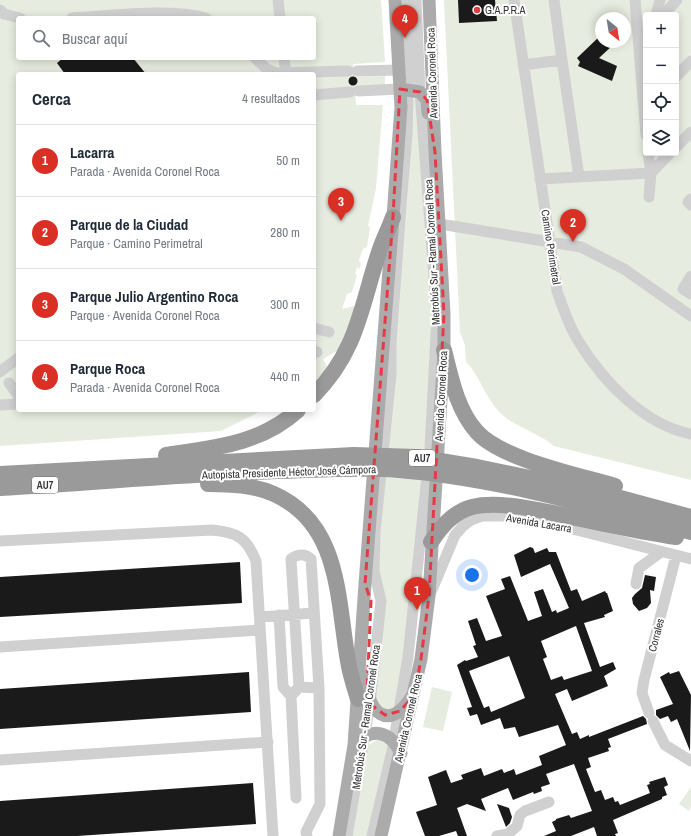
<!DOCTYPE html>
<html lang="es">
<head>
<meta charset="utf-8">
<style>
	body { margin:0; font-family:"Archivo Narrow",sans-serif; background:#f6f6f7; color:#1f2937 }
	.controls { position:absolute; right:12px; top:12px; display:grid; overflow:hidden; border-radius:4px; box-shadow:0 2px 10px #0003 }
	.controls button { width:36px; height:36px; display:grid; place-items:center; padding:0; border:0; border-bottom:1px solid #e0e1e3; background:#fff; color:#1f2937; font:20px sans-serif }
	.compass { position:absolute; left:595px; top:12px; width:36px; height:36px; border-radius:50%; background:#fff; box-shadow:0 2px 10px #0003; rotate:150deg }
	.you { position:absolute; left:472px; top:575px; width:14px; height:14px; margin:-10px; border:3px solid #fff; border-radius:50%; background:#1a73e8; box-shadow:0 0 0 6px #1a73e833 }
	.badge { display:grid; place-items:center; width:26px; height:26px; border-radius:50%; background:#d93025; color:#fff; font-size:13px; font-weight:700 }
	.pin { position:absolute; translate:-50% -33px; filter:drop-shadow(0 1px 2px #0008) }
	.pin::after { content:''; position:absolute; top:21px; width:14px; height:12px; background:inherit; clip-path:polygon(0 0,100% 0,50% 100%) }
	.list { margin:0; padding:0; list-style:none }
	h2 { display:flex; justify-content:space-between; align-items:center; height:52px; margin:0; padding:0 16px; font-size:17px }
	h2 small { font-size:13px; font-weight:400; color:#747a83 }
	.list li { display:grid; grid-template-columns:26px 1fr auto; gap:12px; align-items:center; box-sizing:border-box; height:72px; padding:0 16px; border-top:1px solid #e0e1e3 }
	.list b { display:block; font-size:15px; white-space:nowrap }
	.list p { margin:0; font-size:13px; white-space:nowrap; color:#747a83 }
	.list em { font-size:13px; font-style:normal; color:#747a83 }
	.icon { flex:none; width:22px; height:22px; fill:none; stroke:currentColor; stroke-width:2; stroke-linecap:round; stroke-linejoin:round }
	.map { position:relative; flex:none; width:691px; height:836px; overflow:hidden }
	.search { position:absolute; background:#fff; box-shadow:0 2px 10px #0003; left:16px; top:16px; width:300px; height:44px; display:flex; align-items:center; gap:10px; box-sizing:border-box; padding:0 14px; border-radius:4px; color:#747a83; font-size:15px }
	.panel { position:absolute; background:#fff; box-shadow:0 2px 10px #0003; left:16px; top:72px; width:300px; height:340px; border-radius:4px }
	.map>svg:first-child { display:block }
</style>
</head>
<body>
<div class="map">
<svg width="691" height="836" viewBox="0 0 691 836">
	<rect width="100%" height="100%" fill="#fff"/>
	<path fill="#e6ecdf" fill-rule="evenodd" d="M0 0H381L385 62 353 64 354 77 385 76V87L355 89 356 105H383L376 188 368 226 370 227 367 247 363 249 359 260 361 264 359 269 357 267 355 274 357 275 352 292 347 294 342 309 354 306 358 311 356 321 349 324V329L337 351 323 359 327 366 326 375 314 389V74H18V410H263L221 431 0 446ZM18 18H314V58H18Z
		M444 0H691V480L554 446C539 433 520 429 505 417 486 402 482 378 466 362L465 345 460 332ZM646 15H676V153H646ZM601 18H625V42H601Z
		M412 99H416L434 318 427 445 401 687 395 708 390 712 376 710V564Z
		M432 687 452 692 443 731 423 727Z
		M381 739 387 745 389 751 369 836H350L368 746 376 740Z
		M691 787V807L689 811 679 804Z"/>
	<path fill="#1a1a1a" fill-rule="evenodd" d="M458 0H495L497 21 459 23Z
		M601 35V42H609L613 45 599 58 617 66 612 81 578 66 580 62 577 58Z
		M63 58H133L146 74H65L57 63Z
		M348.5 81a4.5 4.5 0 1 1 9 0a4.5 4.5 0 1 1-9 0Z
		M530 547 533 548 535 553 547 548 549 552H556L571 591 577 589 582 601 605 591 606 593H607L613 611 604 615 605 617 584 623 600 667 613 662 616 669 604 676 608 686 572 701 567 689 555 694 572 734 577 732 580 739 589 735V737L643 716 646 719 647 724 608 739 611 747 608 748 609 751 588 758 591 767 586 769 595 792 601 790 605 800 613 797 615 802 618 801 620 805 650 793 647 785 650 784 649 782 665 777 668 785 664 787 667 795 662 797V799L613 820 618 833 615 834 616 836H597L594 827 571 836H544L556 831 552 822 556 820V819L569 815 571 818 592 811 574 764 546 774 550 784 541 787 542 791 534 794 533 792 513 800 508 788 481 799 486 811 467 804 457 808 467 836H458L456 831 439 836H425L416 812 437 805 428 777 446 770 451 783 463 779 461 775 481 768 484 776 502 769 504 773 514 769 516 775 542 765 539 756 566 745 558 725 519 737 515 727 504 729 500 718 481 725 477 714 470 716 467 708 472 707 457 665 465 660 466 661 478 657 473 646 476 645 468 621 477 618 486 641 502 636 486 596 505 589 501 579 510 576 528 621 542 616 534 592 543 589 552 612 556 610 557 613 569 608 550 564 521 577 514 555ZM576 626 592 671 564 680 562 676 551 680 543 659 547 657 541 641ZM509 656 525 698 491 712 489 706 484 708 469 671Z
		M240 562 242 603 0 617V577Z
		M645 575 656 577 654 591 650 590 651 603 647 608 639 611 633 604 632 598 635 594 642 588Z
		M679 671 691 695 690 751 677 719 671 722 668 716 660 719 656 715V710L673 704 660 677 669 672 670 674Z
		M249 672 251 712 0 729V689Z
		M253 783 256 824 77 836H0V801Z
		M497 804 509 808 512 817 510 823 506 827Z"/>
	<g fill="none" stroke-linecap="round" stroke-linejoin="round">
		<path stroke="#d0d0d0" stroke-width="11" d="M278 0 280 18
			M514 0 557 291C563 308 569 327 579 342 603 381 644 425 691 434
			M635 0 646 135
			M0 10 4 14 20 18
			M656 15 660 0
			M663 15 677 0
			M72 18C111 16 169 8 206 18
			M255 58 267 69 276 73 348 71
			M284 58 286 74
			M562 60 579 177
			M523 65 562 60 554 0
			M357 71 399 70
			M676 77 691 61
			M358 91 400 89
			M314 95 350 92
			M676 147 691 132
			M648 153 651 173 649 197
			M540 179 651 173 670 153
			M691 199 688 202 691 205
			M440 224 581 247 624 269 691 316
			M691 276 683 289 691 294
			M314 328 329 332
			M314 351 317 352
			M0 372 18 358
			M9 383 18 395
			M0 405 18 404
			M0 541 212 530C237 532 247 538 256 561L273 836
			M636 584 639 568 661 552
			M431 592 455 535 463 526 471 520 482 516H507L553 524 691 559
			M279 615 283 687 291 696
			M260 617 314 613
			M0 647 260 630
			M299 687 319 688
			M649 713 642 693 644 680 676 556
			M653 721 665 745 691 761
			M0 760 268 742
			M296 798 291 696 299 687 291 559C298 554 304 553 311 559L319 688 320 804 306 832 307 836
			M347 836 370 704 381 601 374 571 375 532 391 374V342L401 205 407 134 409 59 407 0
			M372 836 392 751 408 657 430 448 437 316 420 92 416 0
			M497 836 508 834 517 826 520 815 525 811 549 802"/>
		<path stroke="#ababab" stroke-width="13" d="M400 89 420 92 427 100 428 113
			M367 676C365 713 390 733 412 696
			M354 745C372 727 389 730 401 753
			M339 836 354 745 365 584 393 217 401 107 395 0
			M381 836 421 659 429 596 444 350V314L435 152 429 0"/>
		<path stroke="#9a9a9a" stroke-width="16" d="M444 350C451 378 457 410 477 432 501 459 578 475 615 486
			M314 395C358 351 361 305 380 249 384 238 389 228 393 217
			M166 455C214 448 261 444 298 410
			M0 474 354 455 416 457 477 467 602 493 691 517
			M208 484C230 484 254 485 274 494 341 524 337 599 348 661 350 674 354 686 358 699
			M0 488C92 483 184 474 277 471 318 470 359 467 399 470 497 478 597 507 691 532
			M431 542C441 527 453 512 472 507 499 500 544 511 571 517 606 524 641 532 676 537"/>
	</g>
	<path fill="none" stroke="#e63946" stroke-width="3" stroke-dasharray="8 5" stroke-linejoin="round" d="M400 89 420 92 427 100 435 152 444 314 429 596 421 659 415 692 410 700 400 711 385 715 370 704 367 692 371 601 365 584 393 217Z"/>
	<circle fill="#e63946" stroke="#fff" stroke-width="1.5" cx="477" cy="10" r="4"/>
	<g text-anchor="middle" stroke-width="4" stroke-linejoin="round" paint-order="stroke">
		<g fill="#fff" stroke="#707070" stroke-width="1">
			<rect x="409" y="450" width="26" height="16" rx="3"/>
			<rect x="32" y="477" width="26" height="16" rx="3"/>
		</g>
		<g font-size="10" font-weight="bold" fill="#333">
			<text x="422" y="462">AU7</text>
			<text x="45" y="489">AU7</text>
		</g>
		<g font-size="11" fill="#333" stroke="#fff" text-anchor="start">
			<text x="485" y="14">G.A.P.R.A</text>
		</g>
		<g font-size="11" fill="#333" stroke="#fff">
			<text transform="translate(432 73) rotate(-92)" y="4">Avenida Coronel Roca</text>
			<text transform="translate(551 247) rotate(81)" y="4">Camino Perimetral</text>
			<text transform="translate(432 252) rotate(-93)" y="4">Metrobús Sur - Ramal Coronel Roca</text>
			<text transform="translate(441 396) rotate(-87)" y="4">Avenida Coronel Roca</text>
			<text transform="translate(289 472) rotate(-2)" y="4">Autopista Presidente Héctor José Cámpora</text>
			<text transform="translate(539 523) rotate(10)" y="4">Avenida Lacarra</text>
			<text transform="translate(656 635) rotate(-75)" y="4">Corrales</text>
			<text transform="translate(366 717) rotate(-82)" y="4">Metrobús Sur - Ramal Coronel Roca</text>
			<text transform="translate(408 718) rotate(-77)" y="4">Avenida Coronel Roca</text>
		</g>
	</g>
</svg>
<div class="controls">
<button>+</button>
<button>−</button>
<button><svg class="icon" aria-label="locate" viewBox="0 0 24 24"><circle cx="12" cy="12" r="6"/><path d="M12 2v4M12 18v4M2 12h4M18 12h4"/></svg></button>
<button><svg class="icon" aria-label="layers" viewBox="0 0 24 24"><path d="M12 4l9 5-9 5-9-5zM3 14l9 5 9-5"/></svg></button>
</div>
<svg class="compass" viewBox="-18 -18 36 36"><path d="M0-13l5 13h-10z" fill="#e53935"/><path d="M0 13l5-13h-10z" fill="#747a83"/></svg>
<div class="you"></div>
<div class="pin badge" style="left:417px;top:610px">1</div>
<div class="pin badge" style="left:573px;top:242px">2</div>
<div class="pin badge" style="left:341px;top:221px">3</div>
<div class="pin badge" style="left:405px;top:38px">4</div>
<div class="search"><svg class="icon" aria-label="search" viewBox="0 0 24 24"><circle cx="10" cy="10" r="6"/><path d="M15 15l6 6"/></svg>Buscar aquí</div>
<section class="panel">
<h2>Cerca<small>4 resultados</small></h2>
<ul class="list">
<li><span class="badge">1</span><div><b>Lacarra</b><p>Parada · Avenida Coronel Roca</p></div><em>50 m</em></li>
<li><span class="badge">2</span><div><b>Parque de la Ciudad</b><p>Parque · Camino Perimetral</p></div><em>280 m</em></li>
<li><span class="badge">3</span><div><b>Parque Julio Argentino Roca</b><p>Parque · Avenida Coronel Roca</p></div><em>300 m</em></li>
<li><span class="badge">4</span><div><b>Parque Roca</b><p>Parada · Avenida Coronel Roca</p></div><em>440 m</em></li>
</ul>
</section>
</div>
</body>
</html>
